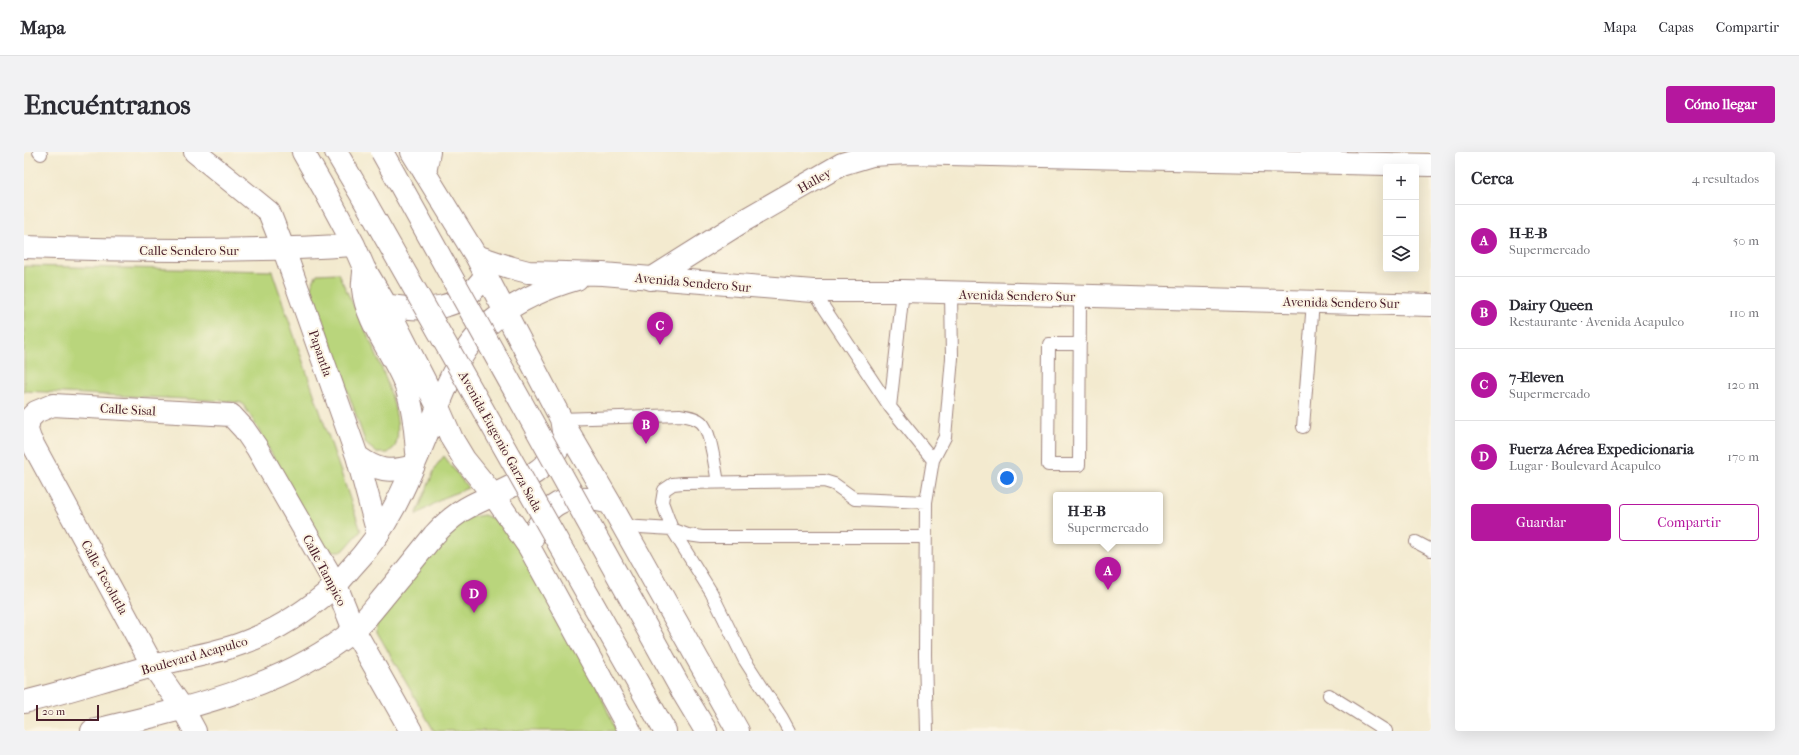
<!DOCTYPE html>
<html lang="es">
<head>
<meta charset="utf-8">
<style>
	body { margin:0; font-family:"IM FELL French Canon",serif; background:#f2f2f3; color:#2b2b33 }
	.controls { position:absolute; right:12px; top:12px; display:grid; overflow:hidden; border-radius:4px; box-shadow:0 4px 16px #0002 }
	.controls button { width:36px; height:36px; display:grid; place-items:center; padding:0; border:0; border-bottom:1px solid #e1e1e2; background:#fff; color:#2b2b33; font:20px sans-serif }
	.scale { position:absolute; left:12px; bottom:10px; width:63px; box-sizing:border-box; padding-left:4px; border:2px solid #4a1f2b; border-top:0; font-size:11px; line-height:14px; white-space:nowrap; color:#4a1f2b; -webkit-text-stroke:3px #fcf5e5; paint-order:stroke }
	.you { position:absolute; left:983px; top:326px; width:14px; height:14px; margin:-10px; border:3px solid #fff; border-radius:50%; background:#1a73e8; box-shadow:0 0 0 6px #1a73e833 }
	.badge { display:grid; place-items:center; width:26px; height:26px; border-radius:50%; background:#b5179e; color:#fff; font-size:13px; font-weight:700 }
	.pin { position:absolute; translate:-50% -33px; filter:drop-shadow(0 1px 2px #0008) }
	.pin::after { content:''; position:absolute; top:21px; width:14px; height:12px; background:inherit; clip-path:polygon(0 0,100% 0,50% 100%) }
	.popup { position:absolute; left:1029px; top:340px; width:110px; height:52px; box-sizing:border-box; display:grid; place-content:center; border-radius:4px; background:#fff; filter:drop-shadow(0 1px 3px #0005); font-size:13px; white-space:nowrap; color:#7c7c81 }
	.popup b { font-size:15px; color:#2b2b33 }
	.popup::after { content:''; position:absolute; left:50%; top:100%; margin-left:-8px; border:8px solid transparent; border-top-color:#fff }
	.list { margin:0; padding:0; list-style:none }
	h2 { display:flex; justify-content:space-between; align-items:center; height:52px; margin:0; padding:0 16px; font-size:17px }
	h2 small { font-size:13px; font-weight:400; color:#7c7c81 }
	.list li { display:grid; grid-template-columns:26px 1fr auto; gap:12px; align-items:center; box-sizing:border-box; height:72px; padding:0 16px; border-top:1px solid #e1e1e2 }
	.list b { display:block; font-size:15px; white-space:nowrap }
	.list p { margin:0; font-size:13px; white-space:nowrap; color:#7c7c81 }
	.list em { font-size:13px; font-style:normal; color:#7c7c81 }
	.actions { display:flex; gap:8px; padding:12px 16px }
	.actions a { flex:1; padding:9px 0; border:1px solid #b5179e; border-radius:4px; text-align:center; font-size:14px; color:#b5179e }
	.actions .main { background:#b5179e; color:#fff }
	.icon { flex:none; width:22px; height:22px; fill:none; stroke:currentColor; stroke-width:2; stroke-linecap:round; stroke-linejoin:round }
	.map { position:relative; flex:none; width:1407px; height:579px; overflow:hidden; border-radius:4px }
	header { display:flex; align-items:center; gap:24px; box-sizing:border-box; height:56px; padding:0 20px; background:#fff; border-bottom:1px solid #e1e1e2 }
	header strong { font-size:19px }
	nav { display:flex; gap:22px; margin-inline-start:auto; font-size:14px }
	.intro { display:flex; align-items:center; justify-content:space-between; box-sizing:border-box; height:96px; padding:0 24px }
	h1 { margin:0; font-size:28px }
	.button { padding:10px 18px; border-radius:4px; background:#b5179e; color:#fff; font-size:14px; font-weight:700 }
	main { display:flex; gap:24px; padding:0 24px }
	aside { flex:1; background:#fff; border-radius:4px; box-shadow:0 4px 16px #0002 }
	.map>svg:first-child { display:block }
</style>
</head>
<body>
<header>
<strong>Mapa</strong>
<nav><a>Mapa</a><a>Capas</a><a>Compartir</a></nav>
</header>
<div class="intro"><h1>Encuéntranos</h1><a class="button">Cómo llegar</a></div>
<main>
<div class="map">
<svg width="1407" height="579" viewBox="0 0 1407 579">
	<rect width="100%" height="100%" fill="#fcf5e5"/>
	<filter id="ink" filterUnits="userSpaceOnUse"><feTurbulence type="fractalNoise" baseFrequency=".025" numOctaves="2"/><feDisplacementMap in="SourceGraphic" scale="8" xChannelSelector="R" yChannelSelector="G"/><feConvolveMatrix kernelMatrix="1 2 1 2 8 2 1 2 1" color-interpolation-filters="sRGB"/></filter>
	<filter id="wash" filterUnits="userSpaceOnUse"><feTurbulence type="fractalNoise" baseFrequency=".012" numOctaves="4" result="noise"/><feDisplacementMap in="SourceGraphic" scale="16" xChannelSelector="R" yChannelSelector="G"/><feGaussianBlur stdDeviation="0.9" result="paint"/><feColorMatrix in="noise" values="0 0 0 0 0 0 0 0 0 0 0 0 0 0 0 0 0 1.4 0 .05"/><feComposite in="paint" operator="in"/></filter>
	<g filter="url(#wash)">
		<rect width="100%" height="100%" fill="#f3eacf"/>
		<path fill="#b9d57b" stroke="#827a53" d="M0 114 248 119 337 379 319 399H308L299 396 229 268 218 251 202 249 0 239Z
			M314 121C331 158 384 255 372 292 371 296 367 298 364 301H353L342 292 287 134 293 122Z
			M420 304 444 336 421 345 392 363 412 314Z
			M460 363 474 369 491 382 559 500 592 579H410L353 480 352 469 357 456 440 366Z"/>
	</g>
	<g filter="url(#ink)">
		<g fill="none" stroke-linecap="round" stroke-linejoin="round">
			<g stroke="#9e847d" stroke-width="14">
				<path id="lane" d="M15 0 17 2
					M789 139 866 255 909 308
					M1056 192H1025L1024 313H1055L1056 144
					M866 255 879 139
					M537 267 656 263C663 264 671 265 677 270 687 278 691 317 694 330
					M1279 275 1289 150
					M599 374 648 377 664 383 678 385H901
					M1392 390 1407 398
					M1305 543 1362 579
					M765 579 758 566 720 507 687 440 648 377 638 350 640 338 649 332 659 331 800 329 810 332 831 347 902 350
					M903 579 901 503 902 350 909 308 921 285 928 206 927 141"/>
			</g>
			<g stroke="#9e847d" stroke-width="24">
				<path id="street" d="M171 0 245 60 260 98 333 304 354 382
					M401 21 405 0
					M627 127 719 69 818 12 848 3 884 1 1407 13
					M333 304C353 319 366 321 389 314
					M171 579 159 557 129 514 6 287 3 278 5 267 12 260 29 253 207 263 220 277 233 296 312 433 330 478 387 579"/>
			</g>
			<g stroke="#9e847d" stroke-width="24">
				<path id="secondary" d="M279 0 300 37 330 93 340 116 362 153 414 255 428 287 440 307 470 344 505 395 606 579
					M388 0 452 104 537 267 586 351 714 579
					M0 95C110 99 220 100 330 93
					M452 104 485 115 504 120 579 122 789 139H879L1407 153
					M340 119C340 125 338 132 339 137 342 168 367 199 379 227 389 251 391 274 393 300
					M362 153C401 160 437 160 461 124
					M505 395C520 350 540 339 586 351
					M0 550C44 540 86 525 129 514 159 506 190 502 219 491 252 479 285 457 311 434 316 429 321 423 326 417 367 374 385 326 407 272 417 247 427 221 442 198 467 161 511 139 553 127
					M68 579C157 557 256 538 330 478 342 468 352 454 362 442 378 423 394 403 410 383 421 371 434 360 448 353 478 338 533 320 539 282 539 278 538 272 537 267"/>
			</g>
			<g stroke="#9e847d" stroke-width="24">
				<path id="highway" d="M312 0 339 46
					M658 539 682 579
					M624 549 641 579"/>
			</g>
			<use href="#lane" stroke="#fff" stroke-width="12"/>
			<use href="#street" stroke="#fff" stroke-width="22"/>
			<use href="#secondary" stroke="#fff" stroke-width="22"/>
			<use href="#highway" stroke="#fff" stroke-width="22"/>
			<g stroke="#9e847d" stroke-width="24" stroke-linecap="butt">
				<path id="highway-bridge" d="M358 0 658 539
					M339 46 624 549"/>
			</g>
			<use href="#highway-bridge" stroke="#fff" stroke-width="22"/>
		</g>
	</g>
	<g text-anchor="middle" stroke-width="4" stroke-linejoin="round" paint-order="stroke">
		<g font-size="13" fill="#4a1f2b" stroke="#fcf5e5">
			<text transform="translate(790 28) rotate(-30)" y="5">Halley</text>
			<text x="165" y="103">Calle Sendero Sur</text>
			<text transform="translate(669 130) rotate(5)" y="5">Avenida Sendero Sur</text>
			<text transform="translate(993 143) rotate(1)" y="5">Avenida Sendero Sur</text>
			<text transform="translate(1317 150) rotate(1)" y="5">Avenida Sendero Sur</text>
			<text transform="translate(297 201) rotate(71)" y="5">Papantla</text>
			<text transform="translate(104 257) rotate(3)" y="5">Calle Sisal</text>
			<text transform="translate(477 289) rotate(61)" y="5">Avenida Eugenio Garza Sada</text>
			<text transform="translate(301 418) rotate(62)" y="5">Calle Tampico</text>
			<text transform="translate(81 425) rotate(61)" y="5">Calle Tecolutla</text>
			<text transform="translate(170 503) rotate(-16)" y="5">Boulevard Acapulco</text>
		</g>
	</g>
</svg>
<div class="controls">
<button>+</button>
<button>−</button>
<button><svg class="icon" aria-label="layers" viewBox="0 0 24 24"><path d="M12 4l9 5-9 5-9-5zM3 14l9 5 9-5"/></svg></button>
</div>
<div class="scale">20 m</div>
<div class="you"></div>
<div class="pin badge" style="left:1084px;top:438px">A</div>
<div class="popup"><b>H-E-B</b>Supermercado</div>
<div class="pin badge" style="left:622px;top:292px">B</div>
<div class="pin badge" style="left:636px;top:193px">C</div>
<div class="pin badge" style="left:450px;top:461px">D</div>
</div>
<aside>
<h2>Cerca<small>4 resultados</small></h2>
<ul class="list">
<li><span class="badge">A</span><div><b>H-E-B</b><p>Supermercado</p></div><em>50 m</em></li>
<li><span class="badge">B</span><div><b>Dairy Queen</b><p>Restaurante · Avenida Acapulco</p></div><em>110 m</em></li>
<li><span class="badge">C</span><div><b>7-Eleven</b><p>Supermercado</p></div><em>120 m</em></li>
<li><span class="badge">D</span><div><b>Fuerza Aérea Expedicionaria</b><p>Lugar · Boulevard Acapulco</p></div><em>170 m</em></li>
</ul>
<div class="actions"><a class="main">Guardar</a><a>Compartir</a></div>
</aside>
</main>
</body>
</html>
